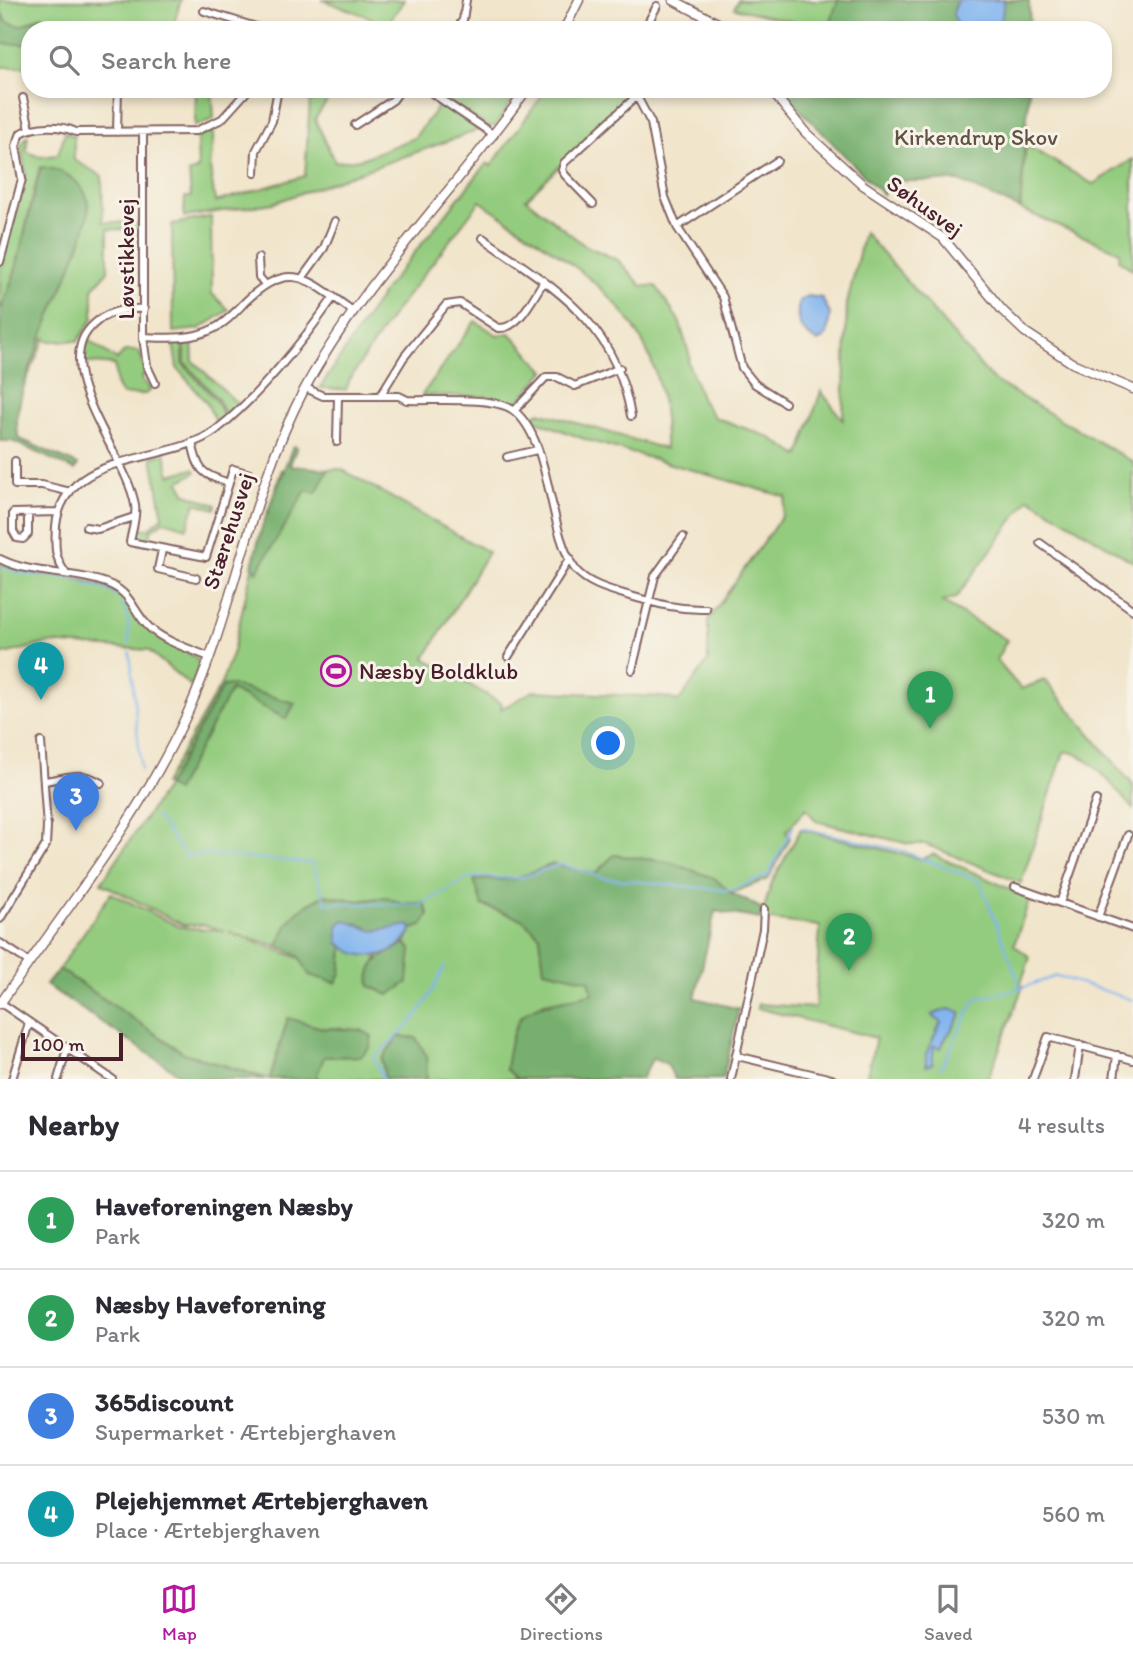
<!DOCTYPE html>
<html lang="en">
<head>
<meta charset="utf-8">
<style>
	body { margin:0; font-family:Itim,sans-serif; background:#f2f2f3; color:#2b2b33 }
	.scale { position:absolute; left:21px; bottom:18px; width:102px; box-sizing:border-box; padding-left:7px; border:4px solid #4a1f2b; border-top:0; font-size:19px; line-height:24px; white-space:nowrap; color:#4a1f2b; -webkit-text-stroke:5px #f7f3e8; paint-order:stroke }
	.you { position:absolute; left:609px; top:744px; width:24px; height:24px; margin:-18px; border:5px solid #fff; border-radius:50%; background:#1a73e8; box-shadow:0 0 0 10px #1a73e833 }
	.badge { display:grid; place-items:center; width:46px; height:46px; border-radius:50%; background:#b5179e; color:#fff; font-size:23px; font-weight:700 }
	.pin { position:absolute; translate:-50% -58px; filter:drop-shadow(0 2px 4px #0008) }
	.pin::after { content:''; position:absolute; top:37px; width:24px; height:21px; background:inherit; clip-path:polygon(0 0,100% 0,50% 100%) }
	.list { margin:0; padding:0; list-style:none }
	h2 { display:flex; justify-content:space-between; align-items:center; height:91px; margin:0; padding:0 28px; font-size:30px }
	h2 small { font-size:23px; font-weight:400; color:#7c7c81 }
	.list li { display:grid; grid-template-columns:46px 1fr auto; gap:21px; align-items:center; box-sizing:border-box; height:98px; padding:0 28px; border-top:2px solid #e1e1e2 }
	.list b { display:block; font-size:26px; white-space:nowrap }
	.list p { margin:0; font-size:23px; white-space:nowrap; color:#7c7c81 }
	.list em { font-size:23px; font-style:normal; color:#7c7c81 }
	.icon { flex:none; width:38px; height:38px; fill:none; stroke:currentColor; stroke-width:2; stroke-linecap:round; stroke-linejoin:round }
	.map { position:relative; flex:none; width:1133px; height:1079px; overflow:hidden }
	.search { position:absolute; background:#fff; box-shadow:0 4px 10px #0003; left:21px; right:21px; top:21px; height:77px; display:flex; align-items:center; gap:18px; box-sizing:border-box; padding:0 24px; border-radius:28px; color:#7c7c81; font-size:26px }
	.sheet { height:483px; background:#fff }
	nav { display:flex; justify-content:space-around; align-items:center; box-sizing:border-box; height:98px; border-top:2px solid #e1e1e2; background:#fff; font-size:19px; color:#7c7c81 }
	nav a { display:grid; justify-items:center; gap:4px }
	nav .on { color:#b5179e }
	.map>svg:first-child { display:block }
</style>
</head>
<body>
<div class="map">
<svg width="1133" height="1079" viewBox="0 0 1133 1079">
	<rect width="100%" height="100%" fill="#f7f3e8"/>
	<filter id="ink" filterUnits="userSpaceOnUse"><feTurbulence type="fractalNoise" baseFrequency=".0143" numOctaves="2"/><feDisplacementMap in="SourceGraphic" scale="14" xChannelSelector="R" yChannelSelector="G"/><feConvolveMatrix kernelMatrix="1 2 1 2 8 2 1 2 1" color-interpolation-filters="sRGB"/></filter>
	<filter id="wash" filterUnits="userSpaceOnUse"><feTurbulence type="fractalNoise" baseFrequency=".00686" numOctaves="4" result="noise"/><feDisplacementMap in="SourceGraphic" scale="28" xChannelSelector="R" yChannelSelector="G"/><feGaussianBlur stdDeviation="1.57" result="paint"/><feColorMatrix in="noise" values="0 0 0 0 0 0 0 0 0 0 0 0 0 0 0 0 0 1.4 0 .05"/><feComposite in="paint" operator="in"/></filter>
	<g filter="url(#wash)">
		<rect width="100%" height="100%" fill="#f1e5cb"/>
		<path fill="#94cc7f" stroke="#6f7655" stroke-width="2" fill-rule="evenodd" d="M0 0H181L174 23 178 30H55L42 16 21 26 6 22 0 10Z
			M322 0H404L384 30H368L372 18Z
			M738 0H838L828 30 734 8Z
			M0 44H30V67H0Z
			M196 89H212L214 119 195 126Z
			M474 89H520L495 126 488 127 445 98 471 93Z
			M547 89H625L632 95 526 199 584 245 618 260 642 286H656L679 321 690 357 688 362 702 400 714 417 769 437 799 456 821 391 843 420 847 304 864 232 993 380 1133 462V562L1029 498 956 598 942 602 1007 640 996 660 1021 689 1045 680 1133 785V809C1118 793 1087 749 1064 752L1021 883 925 844H909L816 821 806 808 786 832 790 838 768 879 731 893C698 864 656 860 614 855L595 874 553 864 515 879 475 880 482 905 522 919 540 936 544 970 589 980 593 994 544 1003 520 1017 506 1069 518 1079H427L426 1055 382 1059 385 1079H319L316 1077 324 1057 361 1056 342 1028H322L288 1018 270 1079 184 1053 59 969 111 893 180 927 224 931 205 925H183L101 883 167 786 164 784 221 684 233 651 258 542 282 469H341L488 552 425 658 502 704 501 709 533 691 663 697 679 701 708 661V620L782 516 786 497 587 440 529 418 540 412 665 449C668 310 581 271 480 201L391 317 350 379 346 390 320 388 386 288 487 163 491 166ZM325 895 359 901 386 897 402 904 424 903 422 926 412 929 405 943 411 949 375 960 381 954H363L343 947 341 973 228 932 278 946Z
			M332 94 315 119 335 162 361 159 414 138 440 104 479 130 273 203 184 217 185 197H191L189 173 198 169 197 137 214 131 210 168 215 202 305 176 310 99Z
			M65 132 74 136V160L102 176 103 222 139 223V230L108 229V271L93 288V319L78 341H47L45 338 15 405 38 338 82 237 39 170 15 272 0 312V268L26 173 20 146 28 135 26 151 39 157 58 155Z
			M1026 145 1093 184 1133 159V270L1119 260 1120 252 1020 209Z
			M211 217 212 294 229 310 199 329 173 332 172 224Z
			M475 321 497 335 510 333 545 371 517 403 490 397 422 395Z
			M87 339 117 360 125 351H139L145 369 142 379 151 390 145 394 122 395 116 384 115 365 82 362Z
			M192 340 193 361 238 404 226 416 218 399 185 363V341Z
			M183 341V364L216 400 225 418 217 424 206 402 177 368 173 342Z
			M165 453 170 475 194 469 196 472 179 482 186 494 216 505 215 509 195 503 187 528 164 521 151 530 149 542 135 539V527L148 529 163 517 152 457Z
			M0 562C38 581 80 570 119 594 135 604 144 625 159 637 172 647 190 649 200 663L191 686 148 650 48 643 0 655Z
			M801 829 922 859 933 854 1030 898 1014 945 1030 957 1020 986H1023L988 1079H866L876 1038 757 1008 758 1004 815 1008 820 926 761 919 772 882ZM948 1009 959 1018 934 1046 926 1065 941 1022 932 1015Z"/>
		<path fill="#77b06e" stroke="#60684c" stroke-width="2" d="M838 0H958L954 7 958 30H828Z
			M1004 0H1029L1030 30H970L1001 23Z
			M0 10 6 22 21 26 43 16 55 30H30V44H0Z
			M788 89H1029L1020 209 959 181H890L883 195 784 93Z
			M41 167C65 169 92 186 88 214 83 260 0 403 20 439L78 465 75 470 12 441H0V312L15 272Z
			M293 446 297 447 290 464 292 466 328 469 316 493 306 490 257 572 252 566 262 527Z
			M231 685 295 703 286 719 231 690 176 791 167 786 223 686Z
			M614 855 669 862 714 878 731 893 761 908V919L715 911 695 998 739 1009 723 1079H675L667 1064 653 1058 641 1079H518L506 1069C515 994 533 1011 593 993L589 980 544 970 540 936 522 919 482 905 474 880 515 879 553 864 595 874Z
			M325 895 359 901 386 897 402 904 424 903 429 915 422 926 412 929 410 925 374 931 356 923 338 942 343 947 341 973 336 983 309 975 299 956 278 946C289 916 296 909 325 895Z
			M405 943 411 949 408 982 389 995 370 986C366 958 387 956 405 943Z
			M59 969 184 1053 265 1079H188L182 1076 46 985Z
			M288 1018 322 1028 361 1030 372 1036 370 1047 361 1056 324 1057 316 1077 319 1079H270Z
			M398 1036 416 1038 426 1055 427 1079H385L382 1059Z"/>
		<path fill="#82b5ef" stroke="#666a8d" stroke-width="2" d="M958 0H1004L1001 23 958 30 953 13Z
			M807 296 822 298 830 314 827 335 818 342C799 330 795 323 799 301Z
			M344 920 374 931 410 925 412 929C398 957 362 966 338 942V926Z
			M948 1009 961 1012C958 1025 945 1034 941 1048L934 1046 932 1064 926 1066V1054L941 1022 932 1015Z"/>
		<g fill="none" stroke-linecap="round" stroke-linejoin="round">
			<path stroke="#82b5ef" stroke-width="2" d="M0 566 23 574 69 578 110 591 115 596
				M122 603 128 619 129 644
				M130 653 141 770
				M156 816 187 857 199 854 312 863 326 903 421 905 471 877 520 878 561 864 604 878 722 890H732L768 875 793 827
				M802 828 903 851 980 881 1021 988 1057 976 1133 1000
				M941 1068 975 999 1021 988
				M383 1079 374 1057C414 1023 422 1013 445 966"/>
		</g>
	</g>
	<g filter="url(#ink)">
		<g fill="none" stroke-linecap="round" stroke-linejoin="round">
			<g stroke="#846463" stroke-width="10">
				<path id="minor" d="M204 11 266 30
					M456 30 463 20 466 0
					M644 30 657 6
					M286 89 310 94 329 89
					M426 89 494 135
					M633 89 651 123 665 197 677 227 723 297 742 368 755 384 785 403
					M23 98 30 129
					M355 125 393 100 401 89
					M117 132 118 89
					M143 133V337L147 366 155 383
					M255 173 256 151 272 121 278 89
					M593 204 565 175 562 170 564 163 638 95
					M677 227 777 161
					M483 238C556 290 615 321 631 416
					M258 258 259 277 264 283
					M0 262 22 179 16 146 21 133C37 125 60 125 76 132L196 131 222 119 249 89
					M303 277 324 248 335 221
					M144 309C125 308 108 311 94 324 46 366 127 455 135 505 137 516 132 531 130 542L206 557 229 483C201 474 198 471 192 442
					M143 337C167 338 191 340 213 329 226 323 236 311 246 301 291 257 310 281 353 311
					M306 388 323 396H399L407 400C433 401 493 396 513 410 552 439 547 530 575 569 587 584 610 590 627 595 655 603 677 610 706 609
					M380 396 404 357 446 305 460 303 498 328C519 330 533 297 544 281
					M514 411 546 377H557L575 386 620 368
					M337 442 338 396
					M507 457 537 450
					M15 461V485H42L70 492
					M229 483 233 469 250 474
					M28 513V534L23 539 17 538 13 531V513L59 512
					M86 527 98 529 134 517
					M1040 543 1133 610
					M162 550 158 569 196 578
					M0 559C33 576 75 570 111 585 133 595 134 614 150 628 165 642 191 649 209 657
					M65 572C54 557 55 545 56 526 64 448 169 466 216 430 258 397 303 341 333 298
					M508 657 570 558
					M632 670 655 576 683 537
					M44 781C66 779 79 769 101 783
					M1015 887 1133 929
					M1060 903 1096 800
					M1098 917 1128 835
					M0 919 46 845 47 827 41 742
					M0 943 29 962
					M1 1003 112 1079
					M737 1056 832 1079
					M12 1079 29 1023
					M58 1079 67 1049
					M731 1079 763 929 764 909
					M1033 1079 1048 1037 1133 1060
					M1075 1079 1080 1045
					M1114 1079 1117 1055"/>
			</g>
			<g stroke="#846463" stroke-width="11">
				<path id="tertiary" d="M673 0 731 30
					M564 30 579 0
					M770 89 805 132 863 185 943 238 1002 310 1025 332 1072 363 1133 389
					M0 1004C65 910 141 816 188 712 235 607 250 492 304 390 364 279 455 191 527 89"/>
			</g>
			<use href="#minor" stroke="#fff" stroke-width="6"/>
			<use href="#tertiary" stroke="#fff" stroke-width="8"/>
		</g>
	</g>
	<defs>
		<g id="stadium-ring" transform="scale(1.575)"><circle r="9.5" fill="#f7f3e8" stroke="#b5179e" stroke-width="1.5"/><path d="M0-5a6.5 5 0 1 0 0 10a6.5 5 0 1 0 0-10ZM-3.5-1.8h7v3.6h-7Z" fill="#b5179e"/></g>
	</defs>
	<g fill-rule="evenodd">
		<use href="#stadium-ring" x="336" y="671"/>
	</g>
	<g text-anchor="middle" stroke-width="6" stroke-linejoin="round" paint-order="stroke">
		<g font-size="23" fill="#605344" stroke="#f7f3e8">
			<text x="976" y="145">Kirkendrup Skov</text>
		</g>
		<g font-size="23" fill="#4a1f2b" stroke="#f7f3e8">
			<text transform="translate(925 206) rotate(36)" y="8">Søhusvej</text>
			<text transform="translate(126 259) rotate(-90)" y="8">Løvstikkevej</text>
			<text transform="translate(228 531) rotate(-72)" y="8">Stærehusvej</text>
		</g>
		<g font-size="23" fill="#4a1f2b" stroke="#f7f3e8" text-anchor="start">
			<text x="359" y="679">Næsby Boldklub</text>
		</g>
	</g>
</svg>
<div class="scale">100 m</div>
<div class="you"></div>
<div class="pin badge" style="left:930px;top:729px;background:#2e9e5b">1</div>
<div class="pin badge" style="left:849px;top:971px;background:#2e9e5b">2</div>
<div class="pin badge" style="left:76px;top:831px;background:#3f7fe0">3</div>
<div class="pin badge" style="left:41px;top:700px;background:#0f9aa8">4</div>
<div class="search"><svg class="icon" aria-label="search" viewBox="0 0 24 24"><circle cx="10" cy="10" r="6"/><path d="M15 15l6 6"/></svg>Search here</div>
</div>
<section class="sheet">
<h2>Nearby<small>4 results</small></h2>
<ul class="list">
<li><span class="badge" style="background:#2e9e5b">1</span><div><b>Haveforeningen Næsby</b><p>Park</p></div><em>320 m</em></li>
<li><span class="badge" style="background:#2e9e5b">2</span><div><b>Næsby Haveforening</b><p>Park</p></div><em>320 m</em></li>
<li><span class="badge" style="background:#3f7fe0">3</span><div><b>365discount</b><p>Supermarket · Ærtebjerghaven</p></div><em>530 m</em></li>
<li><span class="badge" style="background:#0f9aa8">4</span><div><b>Plejehjemmet Ærtebjerghaven</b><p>Place · Ærtebjerghaven</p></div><em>560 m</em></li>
</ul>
</section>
<nav>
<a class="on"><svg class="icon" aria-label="map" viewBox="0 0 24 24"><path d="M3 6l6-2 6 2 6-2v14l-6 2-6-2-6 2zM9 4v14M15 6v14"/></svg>Map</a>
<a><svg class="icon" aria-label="directions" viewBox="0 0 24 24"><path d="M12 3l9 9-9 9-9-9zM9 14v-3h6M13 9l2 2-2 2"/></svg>Directions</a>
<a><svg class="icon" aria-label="saved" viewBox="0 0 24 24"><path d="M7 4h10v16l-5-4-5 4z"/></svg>Saved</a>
</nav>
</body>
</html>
